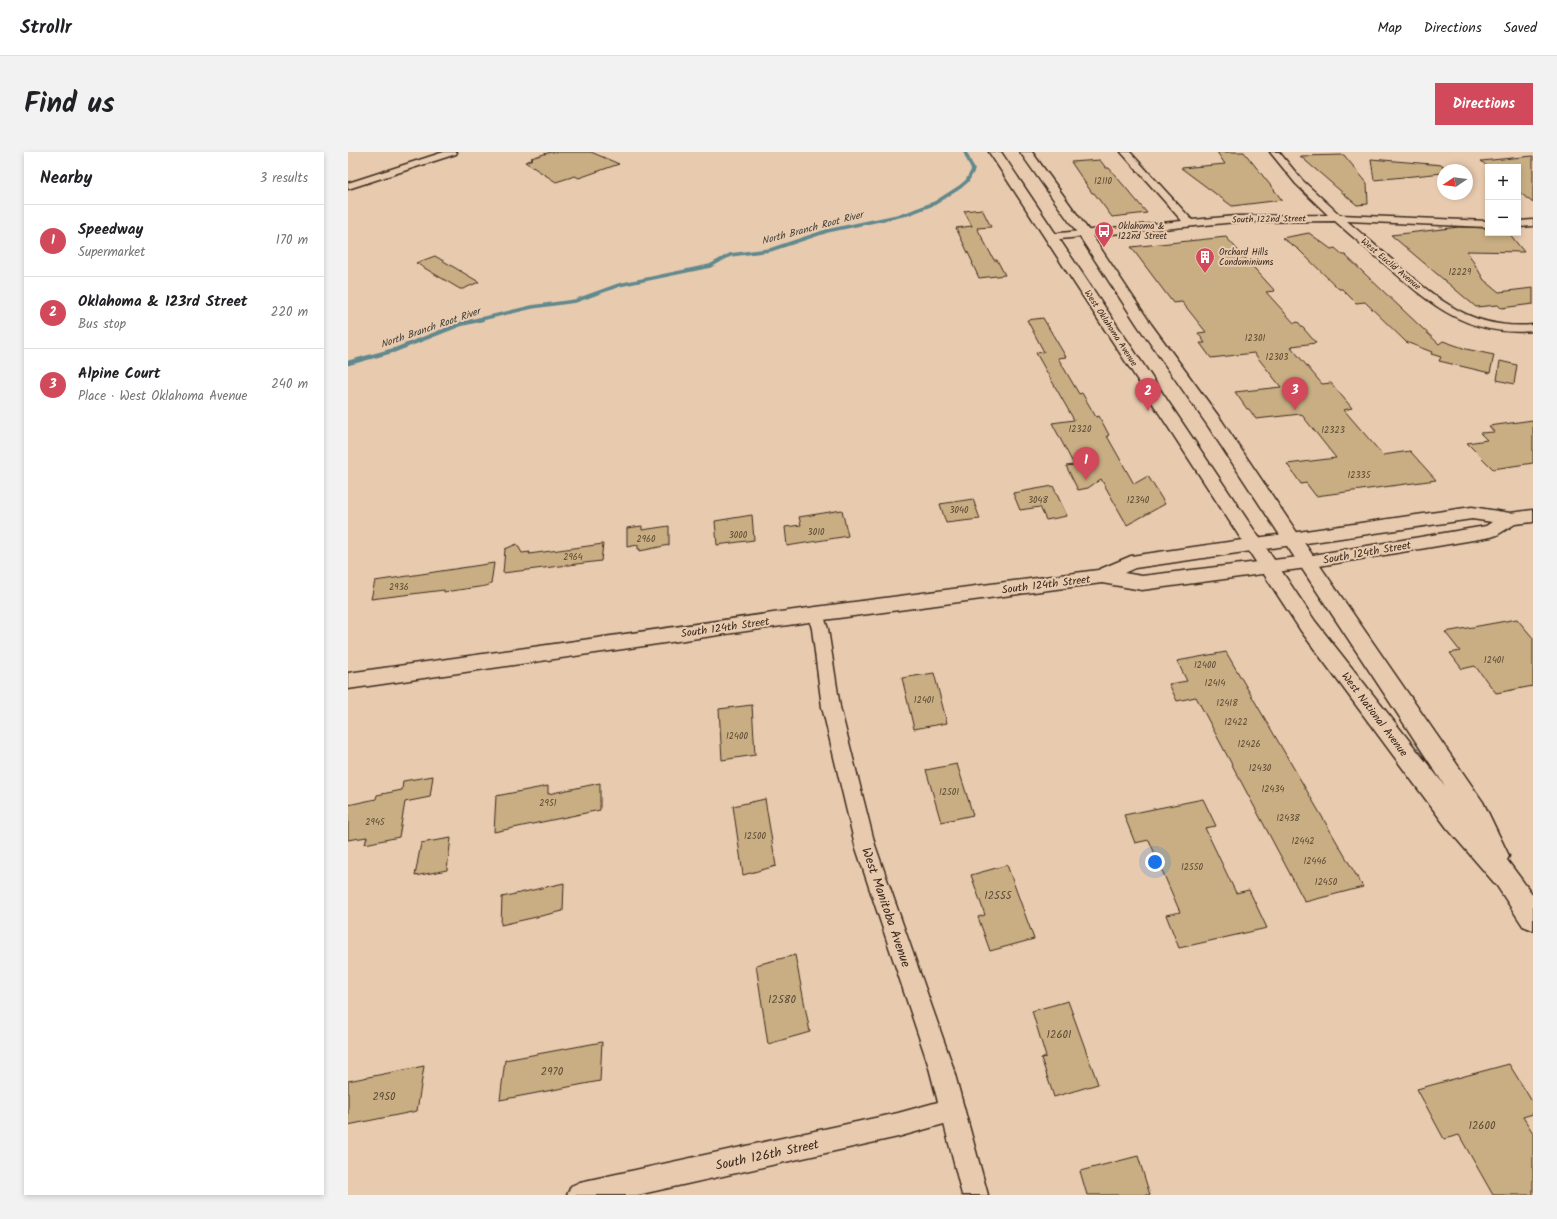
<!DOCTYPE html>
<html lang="en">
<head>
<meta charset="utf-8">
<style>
	body { margin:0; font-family:Kalam,sans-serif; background:#f2f2f2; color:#202124 }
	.controls { position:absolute; right:12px; top:12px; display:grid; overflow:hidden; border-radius:0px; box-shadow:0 2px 6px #0003 }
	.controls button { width:36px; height:36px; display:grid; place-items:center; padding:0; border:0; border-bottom:1px solid #e0e0e0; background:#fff; color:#202124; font:20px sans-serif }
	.compass { position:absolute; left:1089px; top:12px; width:36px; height:36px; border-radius:50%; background:#fff; box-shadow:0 2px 6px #0003; rotate:257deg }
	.you { position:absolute; left:807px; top:710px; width:14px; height:14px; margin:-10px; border:3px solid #fff; border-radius:50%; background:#1a73e8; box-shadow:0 0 0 6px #1a73e833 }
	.badge { display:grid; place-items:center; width:26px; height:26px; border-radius:50%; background:#d1495b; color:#fff; font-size:13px; font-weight:700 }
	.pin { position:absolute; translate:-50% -33px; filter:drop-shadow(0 1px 2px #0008) }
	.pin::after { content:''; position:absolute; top:21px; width:14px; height:12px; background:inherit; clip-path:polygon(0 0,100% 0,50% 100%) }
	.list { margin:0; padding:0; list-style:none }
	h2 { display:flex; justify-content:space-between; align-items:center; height:52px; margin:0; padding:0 16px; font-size:17px }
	h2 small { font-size:13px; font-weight:400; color:#757577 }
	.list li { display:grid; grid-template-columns:26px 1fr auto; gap:12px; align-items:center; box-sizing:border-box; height:72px; padding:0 16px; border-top:1px solid #e0e0e0 }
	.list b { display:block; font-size:15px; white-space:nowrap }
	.list p { margin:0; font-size:13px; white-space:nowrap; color:#757577 }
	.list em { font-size:13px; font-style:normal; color:#757577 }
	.map { position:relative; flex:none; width:1185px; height:1043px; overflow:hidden; border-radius:0px }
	header { display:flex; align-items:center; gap:24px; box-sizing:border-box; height:56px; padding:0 20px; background:#fff; border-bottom:1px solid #e0e0e0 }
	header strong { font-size:19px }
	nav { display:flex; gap:22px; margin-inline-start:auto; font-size:14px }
	.intro { display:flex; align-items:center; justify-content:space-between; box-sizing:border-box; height:96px; padding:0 24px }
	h1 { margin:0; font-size:28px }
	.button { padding:10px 18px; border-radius:0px; background:#d1495b; color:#fff; font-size:14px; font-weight:700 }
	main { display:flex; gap:24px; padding:0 24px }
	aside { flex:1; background:#fff; border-radius:0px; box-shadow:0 2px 6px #0003 }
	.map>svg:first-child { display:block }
</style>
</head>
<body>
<header>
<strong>Strollr</strong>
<nav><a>Map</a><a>Directions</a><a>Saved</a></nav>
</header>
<div class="intro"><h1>Find us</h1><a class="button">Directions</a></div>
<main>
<aside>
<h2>Nearby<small>3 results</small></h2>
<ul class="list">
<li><span class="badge">1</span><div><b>Speedway</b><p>Supermarket</p></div><em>170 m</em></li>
<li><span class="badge">2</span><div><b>Oklahoma &amp; 123rd Street</b><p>Bus stop</p></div><em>220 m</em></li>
<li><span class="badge">3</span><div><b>Alpine Court</b><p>Place · West Oklahoma Avenue</p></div><em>240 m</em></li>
</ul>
</aside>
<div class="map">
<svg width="1185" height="1043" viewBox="0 0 1185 1043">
	<rect width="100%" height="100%" fill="#e8cbaf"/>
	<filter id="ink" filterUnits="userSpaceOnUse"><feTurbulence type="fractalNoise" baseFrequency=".025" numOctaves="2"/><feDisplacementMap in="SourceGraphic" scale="8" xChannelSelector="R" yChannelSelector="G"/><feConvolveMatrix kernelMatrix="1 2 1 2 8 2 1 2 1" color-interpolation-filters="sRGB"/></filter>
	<g filter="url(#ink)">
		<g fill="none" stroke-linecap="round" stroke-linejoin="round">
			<path stroke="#60888d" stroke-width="3.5" d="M129 168 184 155 227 149 271 133 362 114 382 103 422 98 479 79 559 62 587 51 612 35 619 29 625 18 617 0"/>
			<path stroke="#60888d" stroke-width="4.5" d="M0 211 47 198 113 172 134 167"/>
		</g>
		<path fill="#c8ae82" stroke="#3b2a1e" d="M203 0H243L271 12 231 26 227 24 208 30 177 10 185 7 183 6Z
			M869 0H896L934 48 884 54 833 16 877 12Z
			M996 3 1019 31 1020 52 1009 53 1003 48 952 4Z
			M1185 4V51L1170 39V15H1140L1133 9Z
			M1023 7 1095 13V21L1026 28Z
			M752 8 758 16H761L799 61 764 65 746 41H744L723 10Z
			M634 57 643 75 629 76 646 108H649L657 123 631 126 624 111H625L608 76 624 74 616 59Z
			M1111 75 1140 76V81H1161L1176 100 1119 99 1136 128 1151 140 1185 136V152L1153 156 1150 153 1128 155 1043 83Z
			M961 81 983 97 987 96 995 103H997L1091 192 1095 189 1118 197 1146 203 1142 221 1091 209 1093 205 1083 202 1084 200 1058 190 1017 150 1008 151 994 137H991L950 97 934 86Z
			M878 85 927 139 918 140 946 171 950 170 968 191 944 194 945 195H943L974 232 983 231 1004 256 996 258 1033 301 1035 303 1062 299 1088 328 968 344 958 331 953 332 939 312 988 306 953 262 908 267 901 257H899L887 240 933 235 906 201 863 206 852 191H857L850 181 858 180 834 150 825 151 783 95Z
			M87 104 131 130 115 137H112L68 111Z
			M695 166 718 205 710 206 731 242 734 241 748 265 751 264 761 283 759 284 786 332 800 324 817 352 779 373 753 327 740 336 730 338 718 314 726 313 704 271 726 268 688 201 696 200 679 168Z
			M1152 209 1169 213 1166 232 1149 228Z
			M1185 268V311L1145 317 1119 291 1139 288 1132 281 1146 280 1141 274Z
			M705 334 719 364 698 368 692 355 672 358 665 341Z
			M625 347 632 367 598 371 592 352Z
			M494 358 500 384 439 394 437 375 453 373 451 365Z
			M404 363 406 388 369 393 367 369Z
			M294 374V378L321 374V393L292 399V397H290V393L279 395V376Z
			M169 392 174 401 182 400 181 402 255 392 253 409 155 421 157 397Z
			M146 411 143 432 138 434 96 440V438L23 447 27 429Z
			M1169 467 1185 486V534L1148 541 1127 514 1114 517 1102 501 1112 499 1097 480Z
			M878 500 1015 735 957 750 848 545 829 549 821 532 839 529 829 509Z
			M586 521 599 571 566 577 554 526Z
			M404 553 407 603 374 608 371 557Z
			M609 612 625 663 593 670 578 618Z
			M85 624 82 645 57 650 51 685 17 692 19 685 0 688V653L28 647 29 643 54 638 55 629Z
			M252 631V658L146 680 148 644 200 634V642Z
			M417 647 428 714 395 723 385 654Z
			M855 647 868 674 857 676 888 741 901 738 919 776 831 796 818 763 832 760 801 688 787 691 776 663Z
			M103 686 99 718 67 724 73 691Z
			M659 713 686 787 642 799 630 765 637 763 623 723Z
			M216 731 215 759 153 773 154 745Z
			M447 803 462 880 420 892 408 813Z
			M720 849 750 932 706 945 693 906 698 905 684 859Z
			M254 890 252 929 152 948 157 908Z
			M1161 912 1185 951V962L1175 965 1185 981V1043H1145L1111 983 1096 987 1069 937Z
			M76 914 69 959 0 973V929Z
			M790 1004 802 1043H739L732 1019Z"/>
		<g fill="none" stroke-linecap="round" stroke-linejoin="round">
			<g stroke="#3b2a1e" stroke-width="3">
				<path id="minor" d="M96 0H109L108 2 0 37V31Z
					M773 0H782L844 68 888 64 980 63 948 32 922 0H931L954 28 992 63 1140 69V75L999 69C1016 84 1033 98 1050 113 1092 150 1126 178 1185 173V179C1120 185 1083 153 1038 113 1021 98 1003 84 987 69L888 70 702 88 698 87 697 85 698 83 702 82 834 69Z
					M1185 68V74L1170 75V69Z
					M468 456 474 458 480 477 492 555 527 693 604 912 640 1043H614L596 972 550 985 289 1043H219L223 1034 232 1030 550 961 590 950 580 912 507 693 474 555 464 477 460 462 462 458Z"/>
			</g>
			<g stroke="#3b2a1e" stroke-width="3">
				<path id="tertiary" d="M1124 355 1162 361 1185 358V370L1167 372 1149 383 1143 385 959 416 794 438 754 431 468 469 0 537V521L468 455 750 418 783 404ZM1124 367 1144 370 1138 374 959 404 794 424 776 421 787 416Z"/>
			</g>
			<g stroke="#3b2a1e" stroke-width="3">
				<path id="secondary" d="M641 0H653L967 469 1097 634 860 274 790 174 730 82 672 0H684L741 79 803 172 874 269 950 382 1135 650 1161 704 1159 708 1185 743V778L1175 774 1149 734 1099 676 953 479Z"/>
			</g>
			<use href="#minor" fill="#e8cbaf" fill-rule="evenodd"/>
			<use href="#tertiary" fill="#e8cbaf" fill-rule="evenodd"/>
			<use href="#secondary" fill="#e8cbaf" fill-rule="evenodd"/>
		</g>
	</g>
	<defs>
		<g id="bus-pin" transform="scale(1)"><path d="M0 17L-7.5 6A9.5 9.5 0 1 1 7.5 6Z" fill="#d1495b" stroke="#e8cbaf"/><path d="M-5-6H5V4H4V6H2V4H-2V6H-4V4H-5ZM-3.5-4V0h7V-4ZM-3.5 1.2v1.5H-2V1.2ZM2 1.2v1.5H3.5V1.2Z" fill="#fff"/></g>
		<g id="building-pin" transform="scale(1)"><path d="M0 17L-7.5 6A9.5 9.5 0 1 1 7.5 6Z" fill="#d1495b" stroke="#e8cbaf"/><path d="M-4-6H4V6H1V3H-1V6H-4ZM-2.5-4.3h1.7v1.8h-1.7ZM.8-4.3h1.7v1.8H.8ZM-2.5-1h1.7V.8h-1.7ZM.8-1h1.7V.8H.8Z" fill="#fff"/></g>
	</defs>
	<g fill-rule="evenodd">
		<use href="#bus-pin" x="756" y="79"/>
		<use href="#building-pin" x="857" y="105"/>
	</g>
	<g text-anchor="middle" stroke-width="4" stroke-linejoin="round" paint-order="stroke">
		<g font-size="9" fill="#5e4b37">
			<text x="755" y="32">12110</text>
			<text x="1112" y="123">12229</text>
			<text x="907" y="189">12301</text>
			<text x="929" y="208">12303</text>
			<text x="732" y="280">12320</text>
			<text x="985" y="281">12323</text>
			<text x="1011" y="326">12335</text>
			<text x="690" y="351">3048</text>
			<text x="790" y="351">12340</text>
			<text x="611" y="361">3040</text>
			<text x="468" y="383">3010</text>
			<text x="390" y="386">3000</text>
			<text x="298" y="390">2960</text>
			<text x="225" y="408">2964</text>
			<text x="51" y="438">2936</text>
			<text x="1146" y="511">12401</text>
			<text x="857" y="516">12400</text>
			<text x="867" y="534">12414</text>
			<text x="576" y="551">12401</text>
			<text x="879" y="554">12418</text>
			<text x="888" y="573">12422</text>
			<text x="389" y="587">12400</text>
			<text x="901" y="595">12426</text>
			<text x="912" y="619">12430</text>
			<text x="925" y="640">12434</text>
			<text x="601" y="643">12501</text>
			<text x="200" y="654">2951</text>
			<text x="940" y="669">12438</text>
			<text x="27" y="673">2945</text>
			<text x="407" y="687">12500</text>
			<text x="955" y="692">12442</text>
			<text x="967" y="712">12446</text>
			<text x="844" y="718">12550</text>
			<text x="978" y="733">12450</text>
		</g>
		<g font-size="9" fill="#3b2a1e" stroke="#e8cbaf">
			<text transform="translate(921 67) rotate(-1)" y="3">South 122nd Street</text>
			<text transform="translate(1043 112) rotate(40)" y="3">West Euclid Avenue</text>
			<text transform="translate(763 176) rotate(57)" y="3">West Oklahoma Avenue</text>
		</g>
		<g font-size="9" fill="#3b2a1e" stroke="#e8cbaf" text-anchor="start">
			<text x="770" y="77">Oklahoma &amp;<tspan x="770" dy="10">122nd Street</tspan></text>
			<text x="871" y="103">Orchard Hills<tspan x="871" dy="10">Condominiums</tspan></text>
		</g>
		<g font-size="10" font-style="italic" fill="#44423a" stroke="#e8cbaf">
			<text transform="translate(464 75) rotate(-15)" y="4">North Branch Root River</text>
			<text transform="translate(82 175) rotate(-19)" y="4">North Branch Root River</text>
		</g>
		<g font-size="11" fill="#3b2a1e" stroke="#e8cbaf">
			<text transform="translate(1019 400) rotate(-10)" y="4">South 124th Street</text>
			<text transform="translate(698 432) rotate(-7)" y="4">South 124th Street</text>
			<text transform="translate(377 475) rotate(-8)" y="4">South 124th Street</text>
			<text transform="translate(1027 562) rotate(53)" y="4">West National Avenue</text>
		</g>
		<g font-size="11" fill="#5e4b37">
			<text x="650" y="747">12555</text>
			<text x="434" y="851">12580</text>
			<text x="711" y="886">12601</text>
			<text x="204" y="923">2970</text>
			<text x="36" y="948">2950</text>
			<text x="1134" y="977">12600</text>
		</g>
		<g font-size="13" fill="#3b2a1e" stroke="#e8cbaf">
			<text transform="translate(539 755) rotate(71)" y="5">West Manitoba Avenue</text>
			<text transform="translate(419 1002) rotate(-12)" y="5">South 126th Street</text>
		</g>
	</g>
</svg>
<div class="controls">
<button>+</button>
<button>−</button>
</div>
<svg class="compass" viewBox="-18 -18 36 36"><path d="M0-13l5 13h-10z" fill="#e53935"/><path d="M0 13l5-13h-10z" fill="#757577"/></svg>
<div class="you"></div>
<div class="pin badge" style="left:738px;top:328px">1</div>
<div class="pin badge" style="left:800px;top:259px">2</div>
<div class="pin badge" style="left:947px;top:258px">3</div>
</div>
</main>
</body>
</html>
